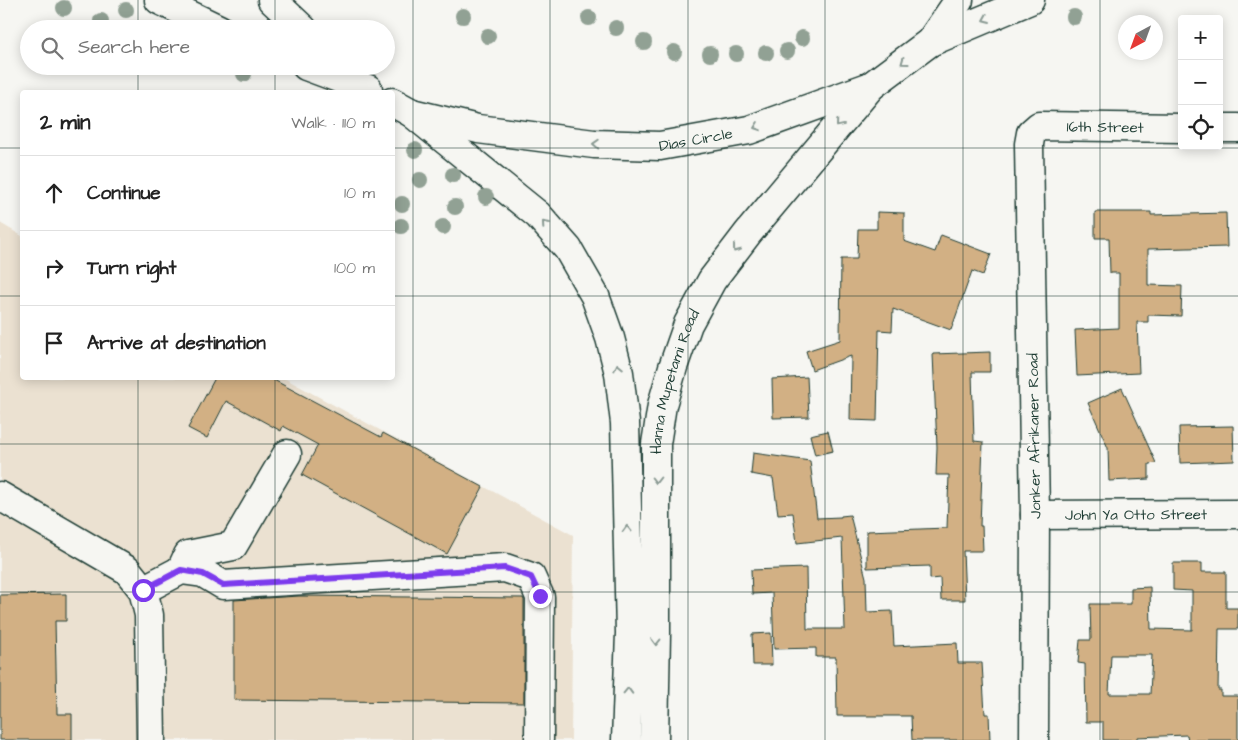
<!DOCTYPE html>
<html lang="en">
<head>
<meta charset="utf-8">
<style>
	body { margin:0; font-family:"Architects Daughter",sans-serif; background:#f2f2f2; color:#222 }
	.controls { position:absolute; right:15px; top:15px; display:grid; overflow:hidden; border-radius:5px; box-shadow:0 2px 12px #0003 }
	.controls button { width:45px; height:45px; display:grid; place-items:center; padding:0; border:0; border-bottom:1px solid #e0e0e0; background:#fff; color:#222; font:25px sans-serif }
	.compass { position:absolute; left:1118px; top:15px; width:45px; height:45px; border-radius:50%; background:#fff; box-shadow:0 2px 12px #0003; rotate:221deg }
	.stop { position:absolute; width:15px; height:15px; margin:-11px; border:4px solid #7c3aed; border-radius:50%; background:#fff }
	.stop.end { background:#7c3aed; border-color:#fff; box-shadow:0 1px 5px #0008 }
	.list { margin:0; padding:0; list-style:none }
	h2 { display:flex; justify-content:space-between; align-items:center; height:65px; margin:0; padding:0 20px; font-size:21px }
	h2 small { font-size:16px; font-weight:400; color:#767676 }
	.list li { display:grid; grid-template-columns:32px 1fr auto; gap:15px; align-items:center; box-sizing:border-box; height:75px; padding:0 20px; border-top:1px solid #e0e0e0 }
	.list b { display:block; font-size:19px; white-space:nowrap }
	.list em { font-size:16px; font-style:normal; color:#767676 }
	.icon { flex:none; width:28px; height:28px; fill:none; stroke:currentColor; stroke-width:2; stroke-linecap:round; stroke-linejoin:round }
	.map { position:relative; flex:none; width:1238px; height:740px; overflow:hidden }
	.search { position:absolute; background:#fff; box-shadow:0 2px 12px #0003; left:20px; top:20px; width:375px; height:55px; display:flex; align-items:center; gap:12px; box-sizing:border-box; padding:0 18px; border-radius:28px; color:#767676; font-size:19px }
	.panel { position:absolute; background:#fff; box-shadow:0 2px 12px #0003; left:20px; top:90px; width:375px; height:290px; border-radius:5px }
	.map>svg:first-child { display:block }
</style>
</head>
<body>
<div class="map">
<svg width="1238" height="740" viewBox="0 0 1238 740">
	<rect width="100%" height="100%" fill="#f6f6f2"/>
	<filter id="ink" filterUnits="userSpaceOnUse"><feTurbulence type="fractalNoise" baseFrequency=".02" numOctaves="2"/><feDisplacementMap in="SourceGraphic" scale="10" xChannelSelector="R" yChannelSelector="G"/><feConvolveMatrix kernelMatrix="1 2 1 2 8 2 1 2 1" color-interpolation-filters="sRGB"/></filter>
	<g filter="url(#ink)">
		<path fill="#ebe1d1" d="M0 223 22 236V378H284L573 535 571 740H0Z"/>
		<path fill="#d2b084" stroke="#1f3d34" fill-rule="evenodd" d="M877 212 904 213V241L935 252 941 235 991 254 983 275 972 271 951 330 893 309 892 331 879 330 877 421 850 420 851 356 812 370 806 351 840 340 841 259H857L858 229H877Z
			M1095 212H1151V215L1226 213 1227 247 1148 249V285L1182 286 1181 316 1148 315V322H1137L1139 373 1077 376 1075 330 1119 328V273H1110L1109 238H1095Z
			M990 352V372H972L974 441 983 442 980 526H982L983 551H963L965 600H941L940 578 930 579V566L867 568V531L947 528 949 475H936L937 447 933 354Z
			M807 377 809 417 773 418 772 379Z
			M215 378H270L381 437 383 433 483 487 447 554 302 475 318 445 283 426 281 431 226 401 207 438 188 428Z
			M1122 388 1156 463 1149 464V479L1109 481 1108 448 1088 403Z
			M1233 426 1234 461 1180 463 1179 427Z
			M828 431 833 451 815 455 810 435Z
			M753 453 810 461 817 518 841 517V516L850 515 866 578 867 612 892 611 894 646 957 643 958 663H982L985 714H989L990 740H912L911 716H837L836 657H816V648L774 649 772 593 752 594 751 570 806 568 807 629H845L842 538 797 543 793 513 778 514 773 478 751 474Z
			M1173 563H1202V572H1226V608H1238V629H1219L1218 690H1221V696H1238V740H1188L1187 735 1137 737V740H1103V722H1086L1085 664 1078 663 1080 640H1091L1090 604H1131V588L1150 587 1151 629 1192 630V591L1173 590ZM1111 655H1152L1150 694H1109Z
			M66 594V621H55L57 714H72V740H0V595Z
			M299 596 523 598 524 600V703L234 700V600Z
			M771 633 772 665H753L752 634Z"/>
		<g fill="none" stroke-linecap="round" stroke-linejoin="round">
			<g stroke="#1f3d34" stroke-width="31">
				<g id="minor">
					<path d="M1219 128H1238"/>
					<path d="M0 496 127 570 143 590 149 615 151 740"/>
					<path id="s1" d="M1035 515 1238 514"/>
					<path d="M181 570 188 555 233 546 287 454"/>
					<path d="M143 590 181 570 203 573 223 585 505 568 531 577 540 597 539 740"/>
					<path id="s2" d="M1034 740 1035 515 1029 144 1031 133 1039 126 1182 128"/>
				</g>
			</g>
			<g stroke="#1f3d34" stroke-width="31">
				<g id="major">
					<path d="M930 42 1030 0"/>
					<path d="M412 113 538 215 568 249 595 296 610 338 619 373 625 423 630 633 626 740"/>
					<path id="s3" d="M654 740 656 633V444L662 405 673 367 688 324 712 280 748 233 871 86"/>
				</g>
			</g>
			<g stroke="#1f3d34" stroke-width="31">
				<g id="highway">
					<path d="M159 0 219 29"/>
					<path d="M272 0 303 29"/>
					<path d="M306 66 368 89"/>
					<path id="s4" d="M392 102 412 113 478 129 594 144 660 146 749 130 871 86 930 42 959 0"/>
				</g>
			</g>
			<use href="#minor" stroke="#f6f6f2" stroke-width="28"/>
			<use href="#major" stroke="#f6f6f2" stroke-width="28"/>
			<use href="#highway" stroke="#f6f6f2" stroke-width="28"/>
		</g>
		<g fill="#91a194">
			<circle cx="64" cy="8" r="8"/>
			<circle cx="126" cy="10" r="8"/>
			<circle cx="463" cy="16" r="8"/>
			<circle cx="1074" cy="17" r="8"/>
			<circle cx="589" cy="18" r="8"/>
			<circle cx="101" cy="21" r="8"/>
			<circle cx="616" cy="28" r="8"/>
			<circle cx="488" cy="36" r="8"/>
			<circle cx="802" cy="38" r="8"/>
			<circle cx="644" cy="42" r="8"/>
			<circle cx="787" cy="51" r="8"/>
			<circle cx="674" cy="52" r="8"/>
			<circle cx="766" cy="53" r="8"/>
			<circle cx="710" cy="54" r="8"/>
			<circle cx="736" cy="54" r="8"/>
			<circle cx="244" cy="74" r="8"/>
			<circle cx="415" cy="150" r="8"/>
			<circle cx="453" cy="175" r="8"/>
			<circle cx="420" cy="180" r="8"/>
			<circle cx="486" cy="197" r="8"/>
			<circle cx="402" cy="204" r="8"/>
			<circle cx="455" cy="207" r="8"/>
			<circle cx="401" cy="226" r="8"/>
			<circle cx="443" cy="227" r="8"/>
		</g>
		<defs><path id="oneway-chevron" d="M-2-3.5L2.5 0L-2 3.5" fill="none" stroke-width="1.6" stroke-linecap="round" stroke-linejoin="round" transform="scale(1.25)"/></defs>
		<g stroke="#8a9a93">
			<use href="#oneway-chevron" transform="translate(986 19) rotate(157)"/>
			<use href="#oneway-chevron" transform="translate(904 62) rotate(144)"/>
			<use href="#oneway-chevron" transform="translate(839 124) rotate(130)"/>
			<use href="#oneway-chevron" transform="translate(757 127) rotate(160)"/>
			<use href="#oneway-chevron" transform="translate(596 144) rotate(-177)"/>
			<use href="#oneway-chevron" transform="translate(545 224) rotate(-131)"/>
			<use href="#oneway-chevron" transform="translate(736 249) rotate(127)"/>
			<use href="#oneway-chevron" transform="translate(618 367) rotate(-103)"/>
			<use href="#oneway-chevron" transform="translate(656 480) rotate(90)"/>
			<use href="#oneway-chevron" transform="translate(627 529) rotate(-92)"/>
			<use href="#oneway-chevron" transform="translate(656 642) rotate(91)"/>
			<use href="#oneway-chevron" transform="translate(628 691) rotate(-88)"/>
		</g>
	</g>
	<g fill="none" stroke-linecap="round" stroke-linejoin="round" filter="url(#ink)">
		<path stroke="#7c3aed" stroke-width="6" d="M143 590 181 570 203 574 223 585 505 568 531 577 540 596"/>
	</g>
	<path fill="none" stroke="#1f3d34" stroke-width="1" stroke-opacity="0.55" d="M138 0V29M275 0V29M413 0V740M550 0V740M688 0V740M825 0V740M963 0V740M1100 0V740M138 66V92M275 66V92M0 148H22M392 148H1238M0 296H22M392 296H1238M138 378V740M275 378V740M0 444H1238M0 592H1238"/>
	<g text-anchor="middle" stroke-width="4.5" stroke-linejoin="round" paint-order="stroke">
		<g font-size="15" fill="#1f3d34" stroke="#f6f6f2">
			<text dy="5" stroke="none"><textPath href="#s2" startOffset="684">16th Street</textPath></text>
			<text dy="5" stroke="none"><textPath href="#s4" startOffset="310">Dias Circle</textPath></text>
			<text dy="5" stroke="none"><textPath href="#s3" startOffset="361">Hanna Mupetami Road</textPath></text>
			<text transform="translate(1034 436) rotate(-91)" y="5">Jonker Afrikaner Road</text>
			<text dy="5" stroke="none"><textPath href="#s1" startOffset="101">John Ya Otto Street</textPath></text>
		</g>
	</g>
</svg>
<div class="controls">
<button>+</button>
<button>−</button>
<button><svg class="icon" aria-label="locate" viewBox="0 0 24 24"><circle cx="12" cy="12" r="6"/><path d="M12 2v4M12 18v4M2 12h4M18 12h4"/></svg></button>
</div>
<svg class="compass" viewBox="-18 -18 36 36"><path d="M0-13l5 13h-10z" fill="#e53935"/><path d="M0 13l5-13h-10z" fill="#767676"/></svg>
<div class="stop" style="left:143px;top:590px"></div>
<div class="stop end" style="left:540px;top:596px"></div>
<div class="search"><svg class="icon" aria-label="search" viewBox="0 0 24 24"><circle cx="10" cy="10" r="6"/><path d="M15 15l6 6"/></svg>Search here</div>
<section class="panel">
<h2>2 min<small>Walk · 110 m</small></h2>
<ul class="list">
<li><svg class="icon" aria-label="ahead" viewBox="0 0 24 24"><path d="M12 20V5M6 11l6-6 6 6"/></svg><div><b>Continue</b></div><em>10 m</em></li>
<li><svg class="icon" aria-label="right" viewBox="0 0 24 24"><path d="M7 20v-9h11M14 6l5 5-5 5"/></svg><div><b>Turn right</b></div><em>100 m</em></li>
<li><svg class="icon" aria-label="arrive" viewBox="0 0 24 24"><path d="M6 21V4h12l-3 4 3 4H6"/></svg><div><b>Arrive at destination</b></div></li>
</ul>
</section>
</div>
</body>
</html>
